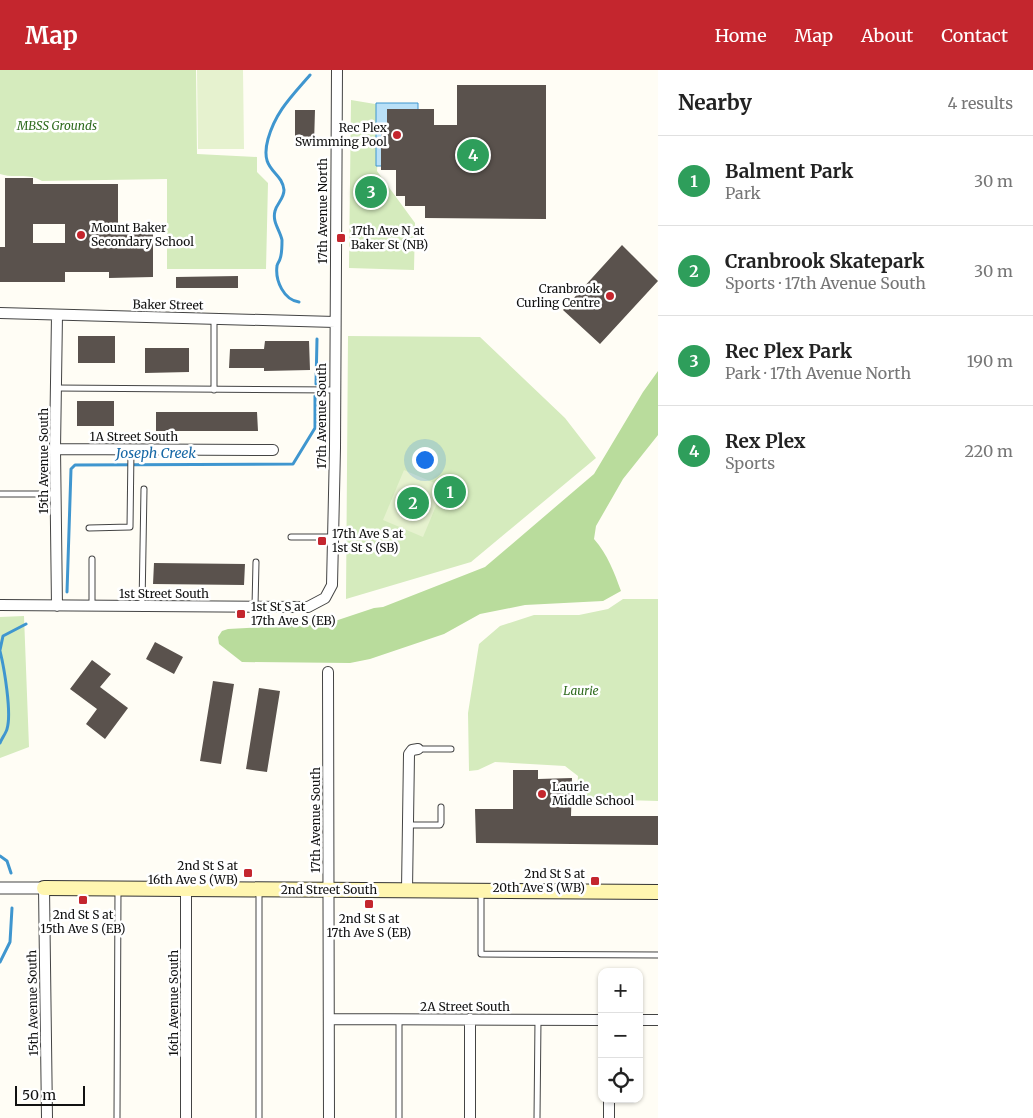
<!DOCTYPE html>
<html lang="en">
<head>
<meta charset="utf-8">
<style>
	body { margin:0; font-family:Merriweather,serif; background:#f6f6f6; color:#222 }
	.controls { position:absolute; right:15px; bottom:15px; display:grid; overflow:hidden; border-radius:10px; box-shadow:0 1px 4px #0004 }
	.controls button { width:45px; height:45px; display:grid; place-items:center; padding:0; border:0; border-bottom:1px solid #e0e0e0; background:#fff; color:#222; font:25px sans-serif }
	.scale { position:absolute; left:15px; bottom:12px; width:70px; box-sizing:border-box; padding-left:5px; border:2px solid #111; border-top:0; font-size:14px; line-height:18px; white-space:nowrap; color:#111; -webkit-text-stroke:4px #fff; paint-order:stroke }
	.you { position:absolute; left:424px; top:389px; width:18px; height:18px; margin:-12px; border:4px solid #fff; border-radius:50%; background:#1a73e8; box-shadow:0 0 0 8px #1a73e833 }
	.badge { display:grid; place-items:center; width:32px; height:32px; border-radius:50%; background:#c4262e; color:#fff; font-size:16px; font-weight:700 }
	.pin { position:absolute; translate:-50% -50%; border:2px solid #fff; box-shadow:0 1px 5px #0006 }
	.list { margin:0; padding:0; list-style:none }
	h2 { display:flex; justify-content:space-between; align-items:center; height:65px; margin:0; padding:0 20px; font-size:21px }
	h2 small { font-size:16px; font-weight:400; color:#767676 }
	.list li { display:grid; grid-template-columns:32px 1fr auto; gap:15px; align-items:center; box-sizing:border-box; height:90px; padding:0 20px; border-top:1px solid #e0e0e0 }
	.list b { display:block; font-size:19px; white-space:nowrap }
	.list p { margin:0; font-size:16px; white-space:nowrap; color:#767676 }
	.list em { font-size:16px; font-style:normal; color:#767676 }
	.icon { flex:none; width:28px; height:28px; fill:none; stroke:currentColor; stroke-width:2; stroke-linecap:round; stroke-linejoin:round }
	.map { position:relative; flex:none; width:658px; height:1048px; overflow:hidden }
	header { display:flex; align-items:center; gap:30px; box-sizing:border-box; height:70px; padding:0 25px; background:#c4262e; color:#fff }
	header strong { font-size:24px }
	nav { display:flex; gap:28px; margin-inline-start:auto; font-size:18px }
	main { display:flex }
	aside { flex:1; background:#fff }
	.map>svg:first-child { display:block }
</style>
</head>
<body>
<header>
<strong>Map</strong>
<nav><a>Home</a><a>Map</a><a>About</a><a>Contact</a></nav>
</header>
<main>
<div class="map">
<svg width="658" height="1048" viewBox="0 0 658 1048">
	<rect width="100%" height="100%" fill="#fffdf5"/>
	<path fill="#d5ebbd" d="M0 0H196L197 84 257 87V102L268 113 266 199H167V109L42 111C27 102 15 109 0 104Z
		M351 30 381 35 377 101 415 153 414 200 349 198Z
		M348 266 480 267 565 348 596 388 471 492 346 529Z
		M623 529H658V731L624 730 617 736H576L578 706 565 696 495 692 478 700 469 701 468 643 479 574 500 556 534 545H579L608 539Z
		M24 546 29 677 0 688V547Z"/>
	<path fill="#b9dc9c" d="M658 301V365L623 409 596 456 594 469C608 485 614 502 621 521L603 531 525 535 480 544 444 564 370 589 350 593 242 592 219 574 218 567 222 561 228 559 326 554 374 538 383 537 485 497 594 404 643 322Z"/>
	<path fill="#e6f2cf" d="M197 0H243L244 79H198Z
		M404 400 444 417 423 467 383 450Z"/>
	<path fill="#b9e0f7" stroke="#3f96cf" d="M376 33H418V96H376Z"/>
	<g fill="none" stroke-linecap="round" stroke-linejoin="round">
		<path stroke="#3f96cf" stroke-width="3" d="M299 232C284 230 275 211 277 196 277 194 279 192 280 189 282 184 282 176 282 170 280 160 272 152 275 141 277 133 284 129 284 120 282 100 259 102 268 69 276 41 292 26 310 5
			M316 314 317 269
			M67 522 71 399 75 395 293 394 315 358V326
			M0 580 3 566 26 554
			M0 581C4 597 12 643 7 659 6 663 2 668 0 673
			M0 786 7 791 11 803
			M0 892 10 872 12 838"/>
	</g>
	<path fill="#5a524d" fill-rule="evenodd" d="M457 15H546V149L425 148V136H405V126H396V100H381V62H387V39H434V55H457Z
		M295 40H315L314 74H295Z
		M5 108H33V114H118V161H153V207L109 208V202H65V212H0V177H5ZM33 154H65V173H33Z
		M622 175 658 211 600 274 563 240Z
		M238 206V218H176V207Z
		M78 266H115V293H78Z
		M265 271H309L310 300 264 301V298H229L230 279H264Z
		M145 278H189V302L145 303Z
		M77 331H114V356H77Z
		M156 342H257L258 361H156Z
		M154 493 245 494 244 515 153 514Z
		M155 572 183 587 174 604 146 589Z
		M92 590 111 604 100 617 128 638 105 669 86 654 97 639 70 619Z
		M213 611 234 614 221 694 200 691Z
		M259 618 280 621 267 702 246 699Z
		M513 700H538V709L572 708 571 746H658V775L476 773 475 739H513Z"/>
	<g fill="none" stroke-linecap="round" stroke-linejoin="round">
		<g stroke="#444" stroke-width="7">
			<path id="service" d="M214 249V320
				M56 318 335 320
				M0 424H56
				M89 458 130 457 131 380
				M291 467H333
				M92 535V489
				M142 536 144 419
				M255 536 256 492
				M418 679H451
				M408 755H440L441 753V737
				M481 821V884L658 885
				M399 949V1048
				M117 1048 118 819
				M259 1048V820
				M537 1048 538 950"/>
		</g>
		<g stroke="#444" stroke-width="12">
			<path id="minor" d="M0 243 335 252
				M55 379 273 380
				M0 535 308 537 325 528 332 515 335 378 337 0
				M57 536 55 379 57 245
				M328 602 329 1048
				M44 818 47 1048
				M186 819V1048
				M407 820 409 684 412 680 418 679
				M329 949 602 950
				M470 949V1048
				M639 950H658
				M609 1048V1029"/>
		</g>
		<g stroke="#444" stroke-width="13">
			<path id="tertiary" d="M0 818H44"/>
		</g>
		<g stroke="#333" stroke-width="16">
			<path id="secondary" d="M44 818 658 822"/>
		</g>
		<use href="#service" stroke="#fff" stroke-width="5"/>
		<use href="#minor" stroke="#fff" stroke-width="10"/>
		<use href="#tertiary" stroke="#fff" stroke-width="11"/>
		<use href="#secondary" stroke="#fff6b0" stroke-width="14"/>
	</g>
	<g fill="#c4262e" stroke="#fff" stroke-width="2">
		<circle cx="397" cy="65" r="5"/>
		<circle cx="81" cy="165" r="5"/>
		<rect x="336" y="163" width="10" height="10" rx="2.5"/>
		<circle cx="610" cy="226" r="5"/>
		<rect x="317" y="466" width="10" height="10" rx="2.5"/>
		<rect x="236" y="539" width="10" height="10" rx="2.5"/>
		<circle cx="542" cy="724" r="5"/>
		<rect x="243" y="798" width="10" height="10" rx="2.5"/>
		<rect x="590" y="806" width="10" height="10" rx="2.5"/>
		<rect x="78" y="825" width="10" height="10" rx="2.5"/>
		<rect x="364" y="829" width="10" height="10" rx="2.5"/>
	</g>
	<g text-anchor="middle" stroke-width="5" stroke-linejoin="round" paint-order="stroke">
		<g font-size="12" font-style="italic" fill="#2f6b1f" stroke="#fff">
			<text x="57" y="60">MBSS Grounds</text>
			<text x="581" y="625">Laurie</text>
		</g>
		<g font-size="12" fill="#111" stroke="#fff" text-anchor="start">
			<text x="387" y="62" text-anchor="end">Rec Plex<tspan x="387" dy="14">Swimming Pool</tspan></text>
			<text x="91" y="162">Mount Baker<tspan x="91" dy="14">Secondary School</tspan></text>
			<text x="351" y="165">17th Ave N at<tspan x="351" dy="14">Baker St (NB)</tspan></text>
			<text x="600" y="223" text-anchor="end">Cranbrook<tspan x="600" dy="14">Curling Centre</tspan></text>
			<text x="332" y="468">17th Ave S at<tspan x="332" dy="14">1st St S (SB)</tspan></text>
			<text x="251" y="541">1st St S at<tspan x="251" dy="14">17th Ave S (EB)</tspan></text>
			<text x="552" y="721">Laurie<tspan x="552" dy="14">Middle School</tspan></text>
			<text x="238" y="800" text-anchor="end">2nd St S at<tspan x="238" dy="14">16th Ave S (WB)</tspan></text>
			<text x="585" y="808" text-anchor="end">2nd St S at<tspan x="585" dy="14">20th Ave S (WB)</tspan></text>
			<text x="83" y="849" text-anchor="middle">2nd St S at<tspan x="83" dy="14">15th Ave S (EB)</tspan></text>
			<text x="369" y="853" text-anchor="middle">2nd St S at<tspan x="369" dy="14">17th Ave S (EB)</tspan></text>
		</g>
		<g font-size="12" fill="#111" stroke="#fff">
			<text transform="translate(323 141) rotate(-90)" y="4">17th Avenue North</text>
			<text transform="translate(168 235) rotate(1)" y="4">Baker Street</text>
			<text transform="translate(322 346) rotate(-90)" y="4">17th Avenue South</text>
			<text x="134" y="371">1A Street South</text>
			<text transform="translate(44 391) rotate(-90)" y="4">15th Avenue South</text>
			<text x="164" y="528">1st Street South</text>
			<text transform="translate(316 750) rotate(-90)" y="4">17th Avenue South</text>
			<text x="329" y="824">2nd Street South</text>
			<text transform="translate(33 933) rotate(-91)" y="4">15th Avenue South</text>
			<text transform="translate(174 933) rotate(-90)" y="4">16th Avenue South</text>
			<text x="465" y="941">2A Street South</text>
		</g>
		<g font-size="14" font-style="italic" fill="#1768a6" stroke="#fff">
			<text x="156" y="388">Joseph Creek</text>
		</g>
	</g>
</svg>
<div class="controls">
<button>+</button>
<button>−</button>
<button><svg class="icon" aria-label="locate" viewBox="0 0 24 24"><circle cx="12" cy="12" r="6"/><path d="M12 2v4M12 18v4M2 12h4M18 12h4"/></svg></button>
</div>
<div class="scale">50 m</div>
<div class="you"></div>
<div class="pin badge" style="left:450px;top:422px;background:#2e9e5b">1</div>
<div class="pin badge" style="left:413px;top:433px;background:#2e9e5b">2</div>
<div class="pin badge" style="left:371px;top:122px;background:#2e9e5b">3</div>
<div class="pin badge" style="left:473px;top:85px;background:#2e9e5b">4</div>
</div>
<aside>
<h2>Nearby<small>4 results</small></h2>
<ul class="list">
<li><span class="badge" style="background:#2e9e5b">1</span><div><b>Balment Park</b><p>Park</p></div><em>30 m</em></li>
<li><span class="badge" style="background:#2e9e5b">2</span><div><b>Cranbrook Skatepark</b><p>Sports · 17th Avenue South</p></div><em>30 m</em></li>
<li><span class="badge" style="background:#2e9e5b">3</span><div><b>Rec Plex Park</b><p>Park · 17th Avenue North</p></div><em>190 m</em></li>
<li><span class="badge" style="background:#2e9e5b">4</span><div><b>Rex Plex</b><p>Sports</p></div><em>220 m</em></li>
</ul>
</aside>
</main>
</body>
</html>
